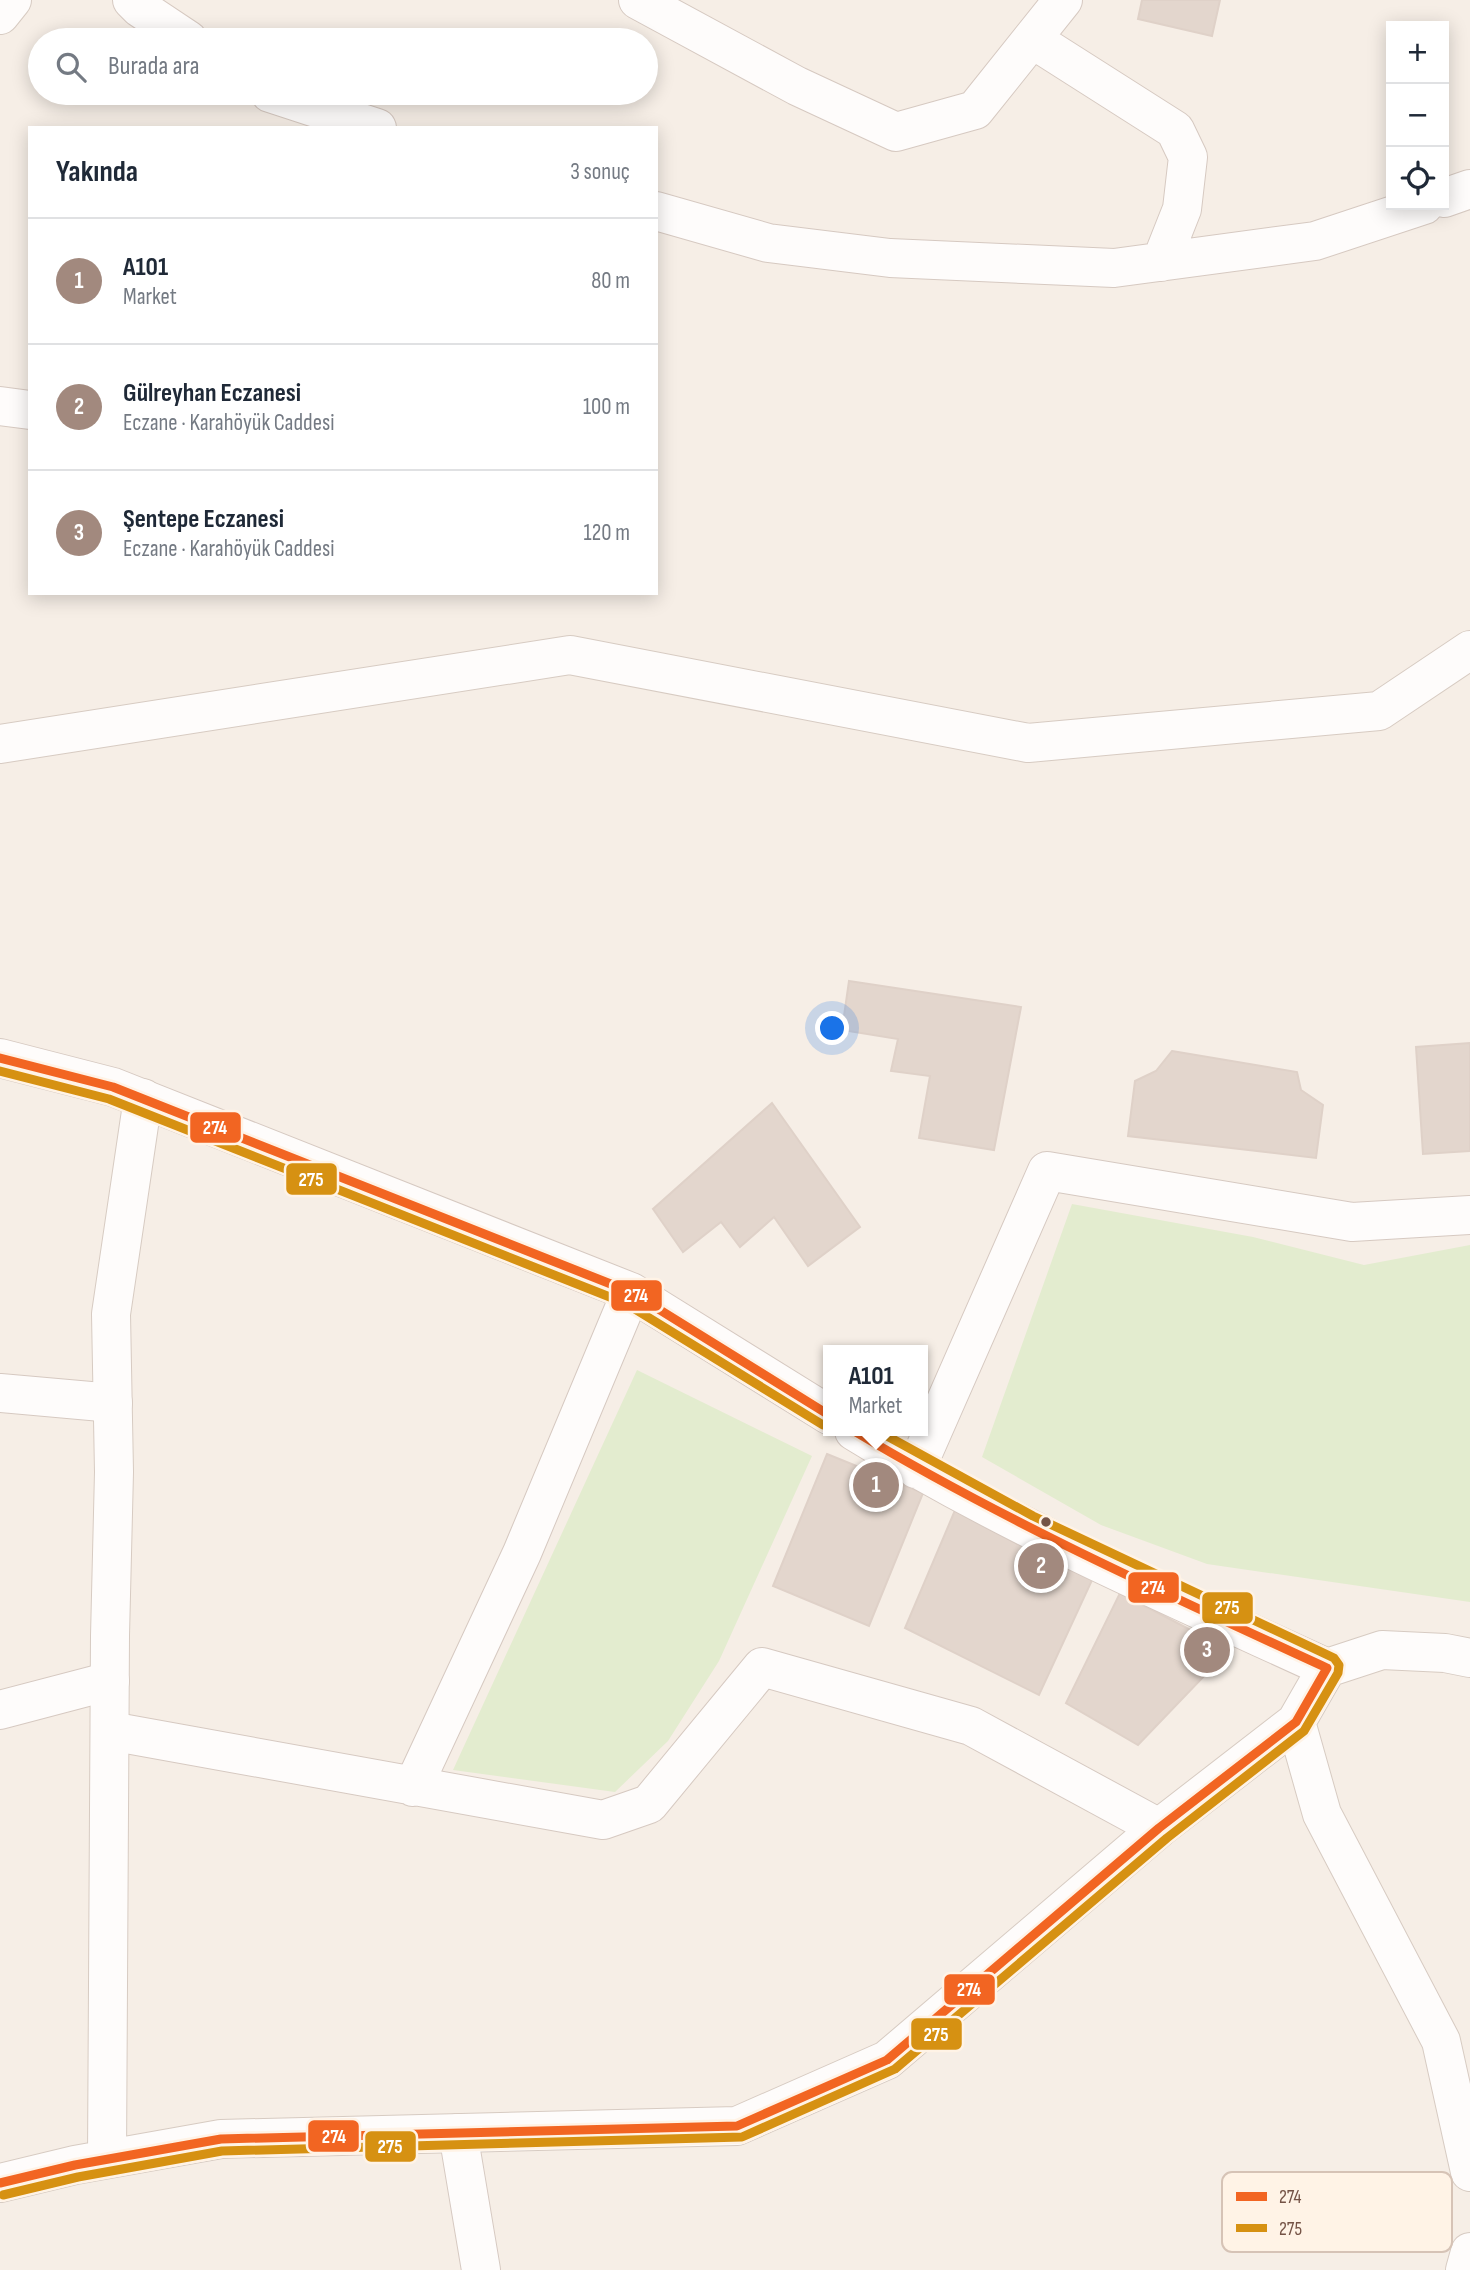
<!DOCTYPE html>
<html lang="tr">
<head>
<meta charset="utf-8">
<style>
	body { margin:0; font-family:"Sofia Sans Condensed",sans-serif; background:#f2f2f3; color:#1f2937 }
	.controls { position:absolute; right:21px; top:21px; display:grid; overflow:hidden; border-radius:0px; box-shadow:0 4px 18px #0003 }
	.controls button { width:63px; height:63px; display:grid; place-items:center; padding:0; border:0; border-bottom:2px solid #e0e1e3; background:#fff; color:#1f2937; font:35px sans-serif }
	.you { position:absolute; left:833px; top:1029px; width:24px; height:24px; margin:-18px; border:5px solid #fff; border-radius:50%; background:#1a73e8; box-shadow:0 0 0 10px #1a73e833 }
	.badge { display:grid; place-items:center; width:46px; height:46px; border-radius:50%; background:#a2897e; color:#fff; font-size:23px; font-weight:700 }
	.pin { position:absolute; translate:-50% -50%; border:4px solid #fff; box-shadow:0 2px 7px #0006 }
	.popup { position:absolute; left:823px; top:1345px; width:105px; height:91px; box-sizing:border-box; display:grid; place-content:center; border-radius:0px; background:#fff; filter:drop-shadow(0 2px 5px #0005); font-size:23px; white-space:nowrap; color:#747a83 }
	.popup b { font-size:26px; color:#1f2937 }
	.popup::after { content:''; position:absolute; left:50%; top:100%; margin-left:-14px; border:14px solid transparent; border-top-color:#fff }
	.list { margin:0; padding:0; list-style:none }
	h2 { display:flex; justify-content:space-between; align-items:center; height:91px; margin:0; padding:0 28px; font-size:30px }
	h2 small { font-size:23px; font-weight:400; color:#747a83 }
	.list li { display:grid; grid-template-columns:46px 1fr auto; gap:21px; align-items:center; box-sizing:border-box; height:126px; padding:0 28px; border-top:2px solid #e0e1e3 }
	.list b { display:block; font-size:26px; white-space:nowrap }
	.list p { margin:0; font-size:23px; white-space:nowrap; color:#747a83 }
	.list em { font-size:23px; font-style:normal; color:#747a83 }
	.icon { flex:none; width:38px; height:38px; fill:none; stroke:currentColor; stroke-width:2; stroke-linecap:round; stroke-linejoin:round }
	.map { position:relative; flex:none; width:1470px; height:2270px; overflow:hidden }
	.search { position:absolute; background:#fff; box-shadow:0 4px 18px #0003; left:28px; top:28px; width:630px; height:77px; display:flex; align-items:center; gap:18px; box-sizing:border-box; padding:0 24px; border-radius:38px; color:#747a83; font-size:26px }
	.panel { position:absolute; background:#fff; box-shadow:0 4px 18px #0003; left:28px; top:126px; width:630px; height:469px; border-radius:0px }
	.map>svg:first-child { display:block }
</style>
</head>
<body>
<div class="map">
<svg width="1470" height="2270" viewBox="0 0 1470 2270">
	<rect width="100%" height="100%" fill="#f6eee6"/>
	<path fill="#e3eccf" d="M1072 1204 1253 1237 1364 1265 1470 1245V1602L1207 1564 1101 1525 982 1457Z
		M637 1370 812 1456 719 1661 668 1741 615 1792 453 1770Z"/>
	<path fill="#e3d6cd" stroke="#dfd1c8" stroke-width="2" d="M1142 0H1220L1212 36 1138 19Z
		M849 981 1021 1007 994 1150 919 1138 930 1076 891 1071 898 1039 842 1030Z
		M1470 1043V1151L1423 1154 1416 1047Z
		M1172 1051 1297 1072 1301 1090 1323 1105 1316 1158 1128 1136 1135 1081 1156 1071Z
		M772 1103 860 1227 808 1266 774 1217 740 1247 721 1222 683 1252 653 1209Z
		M827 1454 923 1493 869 1626 773 1586Z
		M956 1508 1093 1578 1039 1695 905 1628Z
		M1120 1593 1229 1650 1138 1745 1066 1703Z"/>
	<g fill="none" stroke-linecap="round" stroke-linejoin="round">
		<g stroke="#d6c9c1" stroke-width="40">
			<path id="street" d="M132 0 140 8 188 40
				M638 0 797 86 896 132 975 110 1063 0
				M1032 39 1175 130 1188 157 1182 209 1161 262
				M270 93 377 128
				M1444 198 1470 189
				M656 211 768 243 890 258 1114 268 1315 241 1424 205
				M0 406 30 410
				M0 1058 113 1087 631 1292 829 1415
				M0 1393 113 1403
				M854 1431C1004 1524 1166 1594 1327 1668
				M916 1469 1047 1171 1352 1222 1470 1215
				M0 1710 110 1681
				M110 1731 603 1820 649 1804 762 1667 971 1726 1159 1828
				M413 1787 522 1553 631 1292
				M458 2133 481 2270"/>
		</g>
		<g stroke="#d7cbc2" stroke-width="40">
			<path id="secondary" d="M0 15 12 0
				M0 744 570 655 1028 743 1379 711 1470 650
				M1296 1722 1322 1814 1441 2041 1470 2172
				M107 2159 110 1636 114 1472 111 1314 143 1098
				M0 2183 75 2165 221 2139 737 2126 887 2060 1159 1828 1296 1722 1327 1668 1382 1650 1445 1653 1470 1658
				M1465 2270 1470 2252"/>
		</g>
		<use href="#street" stroke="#fefcfb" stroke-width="38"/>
		<use href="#secondary" stroke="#fefcfb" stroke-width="38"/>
		<g stroke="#fff3e6" stroke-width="14">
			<path id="bus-1" d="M0 1058 113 1087 631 1292 829 1415
				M0 2183 75 2165 221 2139 737 2126 887 2060 1159 1828 1296 1722 1327 1668C1166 1594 1006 1522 854 1431"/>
		</g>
		<g stroke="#fff3e6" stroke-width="14">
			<path id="bus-2" d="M0 1071 109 1099 625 1303 823 1425
				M3 2195 78 2177 222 2151 742 2137 895 2069 1167 1838 1304 1731 1338 1673 1339 1665 1334 1658 1033 1516 878 1431"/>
		</g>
		<use href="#bus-1" stroke="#f26522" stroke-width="9"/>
		<use href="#bus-2" stroke="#d69112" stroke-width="9"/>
	</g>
	<circle fill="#755346" stroke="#fff3e6" stroke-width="2.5" cx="1046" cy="1522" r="6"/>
	<rect x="1222" y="2172" width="230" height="80" rx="10" fill="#fff3e6" stroke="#d6c3b6" stroke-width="2"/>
	<rect x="1236" y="2192" width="31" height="9" fill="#f26522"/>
	<rect x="1236" y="2224" width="31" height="8" fill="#d69112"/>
	<g font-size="19" fill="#755346">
		<text x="1279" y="2203">274</text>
		<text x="1279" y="2235">275</text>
	</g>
	<g stroke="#fff3e6" stroke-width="2.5">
		<rect x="189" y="1111" width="53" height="33" rx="7" fill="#f26522"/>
		<rect x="285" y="1162" width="53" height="34" rx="7" fill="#d69112"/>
		<rect x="610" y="1279" width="53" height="33" rx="7" fill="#f26522"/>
		<rect x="1127" y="1571" width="53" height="33" rx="7" fill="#f26522"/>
		<rect x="1201" y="1591" width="53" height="34" rx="7" fill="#d69112"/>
		<rect x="943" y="1973" width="53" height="33" rx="7" fill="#f26522"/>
		<rect x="910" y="2017" width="53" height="34" rx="7" fill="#d69112"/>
		<rect x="307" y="2119" width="53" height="34" rx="7" fill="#f26522"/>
		<rect x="364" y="2130" width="53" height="33" rx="7" fill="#d69112"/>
	</g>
	<g font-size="19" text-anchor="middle" font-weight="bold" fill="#fff">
		<text x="215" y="1134">274</text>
		<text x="311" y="1186">275</text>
		<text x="636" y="1302">274</text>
		<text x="1153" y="1594">274</text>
		<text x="1227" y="1614">275</text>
		<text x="969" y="1996">274</text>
		<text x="936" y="2041">275</text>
		<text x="334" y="2143">274</text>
		<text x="390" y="2153">275</text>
	</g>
</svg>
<div class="controls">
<button>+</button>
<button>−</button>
<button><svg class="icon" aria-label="locate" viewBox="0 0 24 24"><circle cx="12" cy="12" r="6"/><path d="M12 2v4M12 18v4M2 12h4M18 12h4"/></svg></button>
</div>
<div class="you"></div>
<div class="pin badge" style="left:876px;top:1485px">1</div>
<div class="popup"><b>A101</b>Market</div>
<div class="pin badge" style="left:1041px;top:1566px">2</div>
<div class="pin badge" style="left:1207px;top:1650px">3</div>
<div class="search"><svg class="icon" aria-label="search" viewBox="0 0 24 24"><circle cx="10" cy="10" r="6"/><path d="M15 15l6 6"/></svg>Burada ara</div>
<section class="panel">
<h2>Yakında<small>3 sonuç</small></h2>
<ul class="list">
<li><span class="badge">1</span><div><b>A101</b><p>Market</p></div><em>80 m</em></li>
<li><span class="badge">2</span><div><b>Gülreyhan Eczanesi</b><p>Eczane · Karahöyük Caddesi</p></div><em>100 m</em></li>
<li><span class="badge">3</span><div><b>Şentepe Eczanesi</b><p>Eczane · Karahöyük Caddesi</p></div><em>120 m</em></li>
</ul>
</section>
</div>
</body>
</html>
